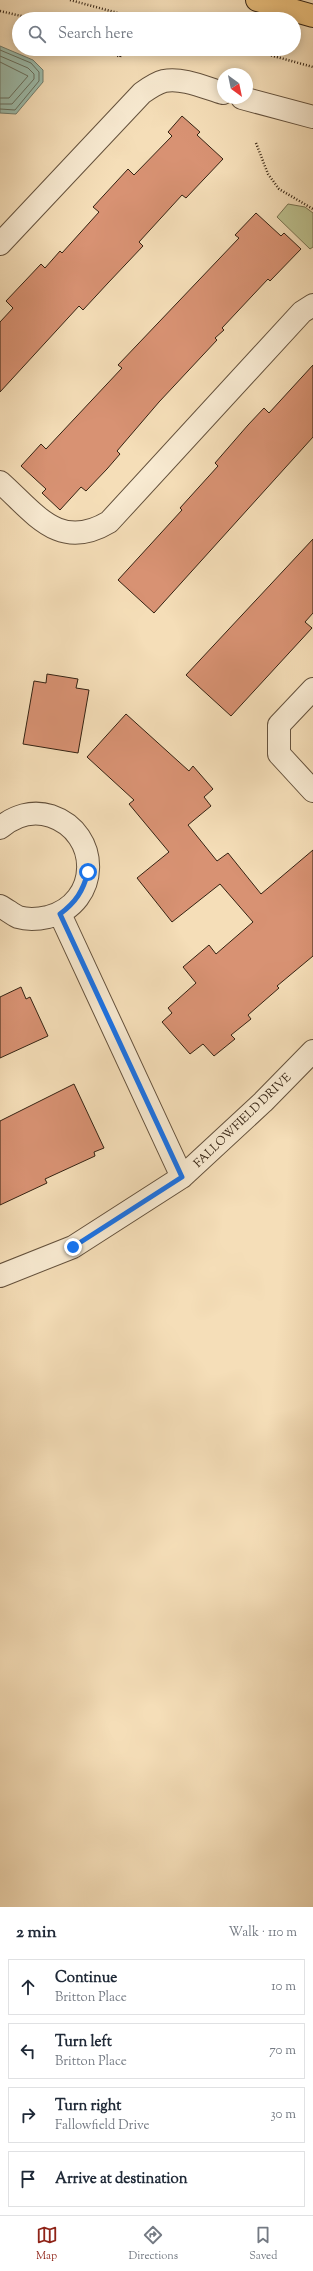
<!DOCTYPE html>
<html lang="en">
<head>
<meta charset="utf-8">
<style>
	body { margin:0; font-family:"Sorts Mill Goudy",serif; background:#f6f6f7; color:#1f2937 }
	.compass { position:absolute; left:217px; top:68px; width:36px; height:36px; border-radius:50%; background:#fff; box-shadow:0 2px 10px #0003; rotate:147deg }
	.stop { position:absolute; width:12px; height:12px; margin:-9px; border:3px solid #1a73e8; border-radius:50%; background:#fff }
	.stop.end { background:#1a73e8; border-color:#fff; box-shadow:0 1px 4px #0008 }
	.list { margin:0; padding:0; list-style:none }
	h2 { display:flex; justify-content:space-between; align-items:center; height:52px; margin:0; padding:0 16px; font-size:17px }
	h2 small { font-size:13px; font-weight:400; color:#747a83 }
	.list li { display:grid; grid-template-columns:26px 1fr auto; gap:12px; align-items:center; box-sizing:border-box; height:56px; margin:0 8px 8px; padding:0 8px; border:1px solid #e0e1e3; border-radius:0px }
	.list b { display:block; font-size:15px; white-space:nowrap }
	.list p { margin:0; font-size:13px; white-space:nowrap; color:#747a83 }
	.list em { font-size:13px; font-style:normal; color:#747a83 }
	.icon { flex:none; width:22px; height:22px; fill:none; stroke:currentColor; stroke-width:2; stroke-linecap:round; stroke-linejoin:round }
	.map { position:relative; flex:none; width:313px; height:1907px; overflow:hidden }
	.search { position:absolute; background:#fff; box-shadow:0 2px 10px #0003; left:12px; right:12px; top:12px; height:44px; display:flex; align-items:center; gap:10px; box-sizing:border-box; padding:0 14px; border-radius:22px; color:#747a83; font-size:15px }
	.sheet { height:308px; background:#fff }
	nav { display:flex; justify-content:space-around; align-items:center; box-sizing:border-box; height:56px; border-top:1px solid #e0e1e3; background:#fff; font-size:11px; color:#747a83 }
	nav a { display:grid; justify-items:center; gap:2px }
	nav .on { color:#8f2418 }
	.map>svg:first-child { display:block }
</style>
</head>
<body>
<div class="map">
<svg width="313" height="1907" viewBox="0 0 313 1907">
	<rect width="100%" height="100%" fill="#f5deb8"/>
	<filter id="stains"><feTurbulence type="fractalNoise" baseFrequency=".005" numOctaves="4"/><feColorMatrix values="0 0 0 0 .2 0 0 0 0 .09 0 0 0 0 .02 0 0 0 .5 -.17"/></filter>
	<radialGradient id="worn" r=".72"><stop offset=".6" stop-color="#630" stop-opacity="0"/><stop offset="1" stop-color="#630" stop-opacity=".3"/></radialGradient>
	<path fill="#bcc18f" stroke="#787250" d="M288 204 305 207 313 213V247L310 249 277 217Z"/>
	<path fill="#9dbcab" stroke="#737e6e" d="M0 46 33 60 43 70V82L16 114 0 113Z"/>
	<g fill="none" stroke-linecap="round" stroke-linejoin="round">
		<path stroke="#686f5e" stroke-width="1" d="M0 50 31 63 39 72V81L15 110 0 109
			M0 56 28 68 34 74V79L12 104H0
			M0 62 28 76 9 98H0"/>
	</g>
	<path fill="#d89273" stroke="#342212" d="M182 116 200 132 197 135 223 159 186 198 182 195 139 242 143 246 108 283 83 310 79 306 0 392V322L13 308 6 301 41 264 45 268 60 251 62 253 99 212 93 207 128 169 134 175 172 136 168 132Z
		M256 213 281 236 284 233 301 249 270 281 268 279 222 328 224 330 215 338 217 340 159 402 117 451 120 454 107 469 86 491 81 487 60 510 42 493 46 489 21 466 41 444 46 449 122 368 118 365 239 238 235 235Z
		M313 365V437L154 613 118 580 182 510 180 508 218 466 215 463 248 425 264 408 269 413Z
		M313 539V613L305 622 312 628 231 716 186 675Z
		M47 674 78 679 76 688 89 690 78 753 23 744 34 681 46 683Z
		M126 714 189 771 193 766 213 789 204 797 211 806 188 825 217 861 228 853 261 894 313 850V956L277 986 279 988 248 1015 251 1019 231 1035 235 1039 214 1056 203 1044 190 1054 162 1022 172 1013 168 1008 196 983 183 967 209 945 216 954 253 922 220 884 172 922 137 878 169 852 129 804 134 800 87 757Z
		M21 987 26 999 30 997 48 1036 0 1058V997Z
		M74 1084 104 1148 94 1152 95 1156 45 1179 47 1183 0 1205V1121Z"/>
	<g fill="none" stroke-linecap="round" stroke-linejoin="round">
		<g stroke="#64513c" stroke-width="24">
			<path id="minor" d="M242 98 313 117
				M0 244 142 93C149 88 156 83 164 81 182 77 206 88 223 93
				M0 482C35 513 59 552 109 522L302 312 313 305
				M313 689 279 725V754L313 791
				M0 828C14 816 32 810 51 816 101 833 101 903 48 917 39 919 28 920 18 917 12 914 6 909 0 906
				M60 914 182 1177
				M0 1276 73 1247 182 1177 263 1102 313 1051"/>
		</g>
		<g stroke="#342212" stroke-width="24">
			<path id="major" d="M257 0 313 16"/>
		</g>
		<path stroke="#342212" stroke-width="2.5" stroke-dasharray="1 2" stroke-linecap="butt" d="M70 0 140 19
			M0 11 34 19
			M104 49 120 57 122 49
			M248 49 313 67
			M256 143 268 174 279 189 313 209"/>
		<use href="#minor" stroke="#f8ead1" stroke-width="22"/>
		<use href="#major" stroke="#eabf7c" stroke-width="22"/>
	</g>
	<g fill="none" stroke-linecap="round" stroke-linejoin="round">
		<path stroke="#1a73e8" stroke-width="5" d="M73 1247 182 1177 60 914C76 902 83 891 88 872"/>
	</g>
	<g text-anchor="middle" stroke-width="3" stroke-linejoin="round" paint-order="stroke">
		<g font-size="12" fill="#342212" stroke="#f8ead1">
			<text transform="translate(242 1120) rotate(-44)" y="4">FALLOWFIELD DRIVE</text>
		</g>
	</g>
	<rect width="100%" height="100%" filter="url(#stains)"/>
	<rect width="100%" height="100%" fill="url(#worn)"/>
</svg>
<svg class="compass" viewBox="-18 -18 36 36"><path d="M0-13l5 13h-10z" fill="#e53935"/><path d="M0 13l5-13h-10z" fill="#747a83"/></svg>
<div class="stop" style="left:88px;top:872px"></div>
<div class="stop end" style="left:73px;top:1247px"></div>
<div class="search"><svg class="icon" aria-label="search" viewBox="0 0 24 24"><circle cx="10" cy="10" r="6"/><path d="M15 15l6 6"/></svg>Search here</div>
</div>
<section class="sheet">
<h2>2 min<small>Walk · 110 m</small></h2>
<ul class="list">
<li><svg class="icon" aria-label="ahead" viewBox="0 0 24 24"><path d="M12 20V5M6 11l6-6 6 6"/></svg><div><b>Continue</b><p>Britton Place</p></div><em>10 m</em></li>
<li><svg class="icon" aria-label="left" viewBox="0 0 24 24"><path d="M17 20v-9H6M10 6l-5 5 5 5"/></svg><div><b>Turn left</b><p>Britton Place</p></div><em>70 m</em></li>
<li><svg class="icon" aria-label="right" viewBox="0 0 24 24"><path d="M7 20v-9h11M14 6l5 5-5 5"/></svg><div><b>Turn right</b><p>Fallowfield Drive</p></div><em>30 m</em></li>
<li><svg class="icon" aria-label="arrive" viewBox="0 0 24 24"><path d="M6 21V4h12l-3 4 3 4H6"/></svg><div><b>Arrive at destination</b></div></li>
</ul>
</section>
<nav>
<a class="on"><svg class="icon" aria-label="map" viewBox="0 0 24 24"><path d="M3 6l6-2 6 2 6-2v14l-6 2-6-2-6 2zM9 4v14M15 6v14"/></svg>Map</a>
<a><svg class="icon" aria-label="directions" viewBox="0 0 24 24"><path d="M12 3l9 9-9 9-9-9zM9 14v-3h6M13 9l2 2-2 2"/></svg>Directions</a>
<a><svg class="icon" aria-label="saved" viewBox="0 0 24 24"><path d="M7 4h10v16l-5-4-5 4z"/></svg>Saved</a>
</nav>
</body>
</html>
